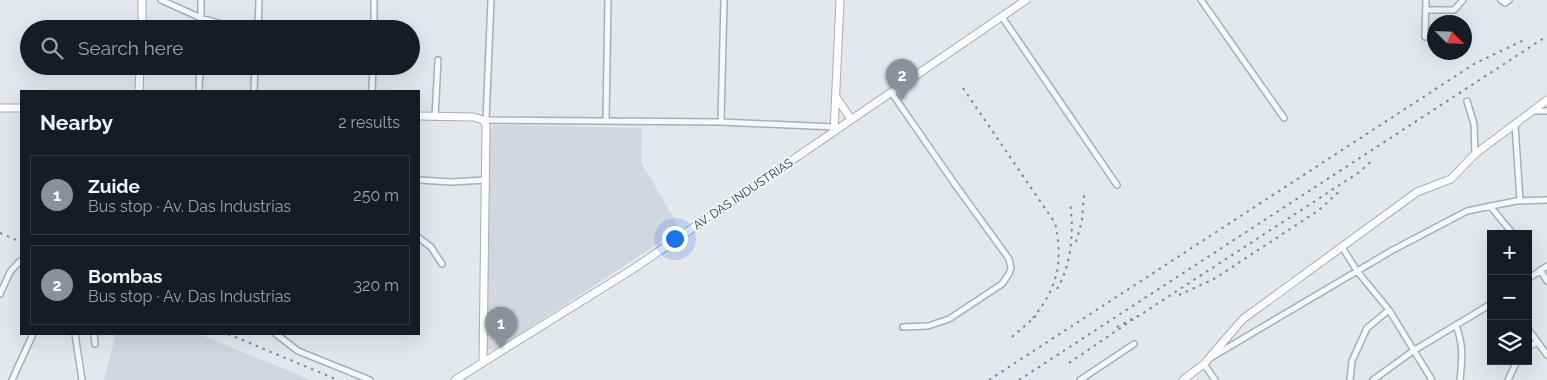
<!DOCTYPE html>
<html lang="en">
<head>
<meta charset="utf-8">
<style>
	body { margin:0; font-family:Raleway,sans-serif; background:#242831; color:#f1f3f6 }
	.controls { position:absolute; right:15px; bottom:15px; display:grid; overflow:hidden; border-radius:0px; box-shadow:0 5px 20px #0002 }
	.controls button { width:45px; height:45px; display:grid; place-items:center; padding:0; border:0; border-bottom:1px solid #363941; background:#171b24; color:#f1f3f6; font:25px sans-serif }
	.compass { position:absolute; left:1427px; top:15px; width:45px; height:45px; border-radius:50%; background:#171b24; box-shadow:0 5px 20px #0002; rotate:114deg }
	.you { position:absolute; left:674px; top:238px; width:18px; height:18px; margin:-12px; border:4px solid #fff; border-radius:50%; background:#1a73e8; box-shadow:0 0 0 8px #1a73e833 }
	.badge { display:grid; place-items:center; width:32px; height:32px; border-radius:50%; background:#8c9099; color:#fff; font-size:16px; font-weight:700 }
	.pin { position:absolute; translate:-50% -41px; filter:drop-shadow(0 1px 2px #0008) }
	.pin::after { content:''; position:absolute; top:26px; width:18px; height:15px; background:inherit; clip-path:polygon(0 0,100% 0,50% 100%) }
	.list { margin:0; padding:0; list-style:none }
	h2 { display:flex; justify-content:space-between; align-items:center; height:65px; margin:0; padding:0 20px; font-size:21px }
	h2 small { font-size:16px; font-weight:400; color:#9ea1a6 }
	.list li { display:grid; grid-template-columns:32px 1fr auto; gap:15px; align-items:center; box-sizing:border-box; height:80px; margin:0 10px 10px; padding:0 10px; border:1px solid #363941; border-radius:0px }
	.list b { display:block; font-size:19px; white-space:nowrap }
	.list p { margin:0; font-size:16px; white-space:nowrap; color:#9ea1a6 }
	.list em { font-size:16px; font-style:normal; color:#9ea1a6 }
	.icon { flex:none; width:28px; height:28px; fill:none; stroke:currentColor; stroke-width:2; stroke-linecap:round; stroke-linejoin:round }
	.map { position:relative; flex:none; width:1547px; height:380px; overflow:hidden }
	.search { position:absolute; background:#171b24; box-shadow:0 5px 20px #0002; left:20px; top:20px; width:400px; height:55px; display:flex; align-items:center; gap:12px; box-sizing:border-box; padding:0 18px; border-radius:28px; color:#9ea1a6; font-size:19px }
	.panel { position:absolute; background:#171b24; box-shadow:0 5px 20px #0002; left:20px; top:90px; width:400px; height:245px; border-radius:0px }
	.map>svg:first-child { display:block }
</style>
</head>
<body>
<div class="map">
<svg width="1547" height="380" viewBox="0 0 1547 380">
	<rect width="100%" height="100%" fill="#e4e7ec"/>
	<path fill="#d2d6de" d="M494 125 642 128 641 162 680 229 496 350 487 349 485 345 489 130Z
		M116 334H199L311 380H104Z"/>
	<g fill="none" stroke-linecap="round" stroke-linejoin="round">
		<g stroke="#a9aeb7" stroke-width="8">
			<path id="street" d="M161 0 201 18 238 29
				M1201 0 1284 118
				M1501 0 1505 3 1509 0
				M1426 10H1454L1463 0
				M1002 17 1117 185
				M201 29V0
				M258 29 259 0
				M374 29V0
				M1425 37 1426 0
				M199 91 200 66
				M254 91 255 66
				M372 91 373 66
				M891 92 954 183 1009 259 1011 268 1009 274 1002 284 949 319 928 326 903 327
				M1467 101 1474 124 1475 154
				M1534 111H1547
				M435 117 438 60
				M483 120 721 122 835 127
				M486 120 491 0
				M606 120 608 0
				M721 122 724 0
				M1515 124 1520 201
				M419 180 451 182 486 180
				M1490 206 1513 234
				M419 238 431 247 442 264
				M1342 247 1357 271 1389 310 1432 380
				M1540 270 1547 281
				M1528 279 1547 266
				M0 294 10 272 20 261
				M1456 325C1464 348 1462 357 1460 380
				M1528 329 1547 355
				M75 334 82 380
				M94 334 95 344
				M276 334 298 351 370 380
				M1528 347 1538 342
				M1212 357 1391 251 1467 211 1516 201 1547 200
				M1204 364 1215 380
				M12 380 33 334
				M1080 380 1134 344
				M1350 380 1352 361 1367 328 1389 310
				M1373 380 1413 351 1491 304
				M1508 380 1517 361"/>
		</g>
		<g stroke="#a9aeb7" stroke-width="9">
			<path id="secondary" d="M142 29V0
				M139 91 140 66
				M836 97 851 119
				M0 108H21
				M419 116 473 117 483 120 486 125 483 362
				M834 131 840 0
				M455 380 633 269 1026 0
				M1183 380 1204 364 1243 319 1417 192 1451 179 1475 154 1547 100"/>
		</g>
		<use href="#street" stroke="#f7f8fa" stroke-width="5"/>
		<use href="#secondary" stroke="#fff" stroke-width="7"/>
		<path stroke="#7d8696" stroke-width="2" stroke-dasharray="2.5 5" stroke-linecap="butt" d="M963 88 1055 223C1064 262 1057 290 1031 320
			M0 233 21 242
			M1076 242 1082 221 1084 195
			M1057 289C1072 264 1074 230 1070 202
			M1179 295 1214 279 1319 210 1342 189
			M1137 317 1358 173 1373 160
			M228 334 338 380
			M1012 337 1036 316
			M1069 363 1138 316 1113 329
			M989 380 1474 64 1526 39
			M1019 380 1547 36"/>
	</g>
	<g text-anchor="middle" stroke-width="4" stroke-linejoin="round" paint-order="stroke">
		<g font-size="12" fill="#2b3445" stroke="#f4f6f9">
			<text transform="translate(743 194) rotate(-34)" y="4">AV. DAS INDUSTRIAS</text>
		</g>
	</g>
</svg>
<div class="controls">
<button>+</button>
<button>−</button>
<button><svg class="icon" aria-label="layers" viewBox="0 0 24 24"><path d="M12 4l9 5-9 5-9-5zM3 14l9 5 9-5"/></svg></button>
</div>
<svg class="compass" viewBox="-18 -18 36 36"><path d="M0-13l5 13h-10z" fill="#e53935"/><path d="M0 13l5-13h-10z" fill="#9ea1a6"/></svg>
<div class="you"></div>
<div class="pin badge" style="left:501px;top:348px">1</div>
<div class="pin badge" style="left:902px;top:100px">2</div>
<div class="search"><svg class="icon" aria-label="search" viewBox="0 0 24 24"><circle cx="10" cy="10" r="6"/><path d="M15 15l6 6"/></svg>Search here</div>
<section class="panel">
<h2>Nearby<small>2 results</small></h2>
<ul class="list">
<li><span class="badge">1</span><div><b>Zuide</b><p>Bus stop · Av. Das Industrias</p></div><em>250 m</em></li>
<li><span class="badge">2</span><div><b>Bombas</b><p>Bus stop · Av. Das Industrias</p></div><em>320 m</em></li>
</ul>
</section>
</div>
</body>
</html>
